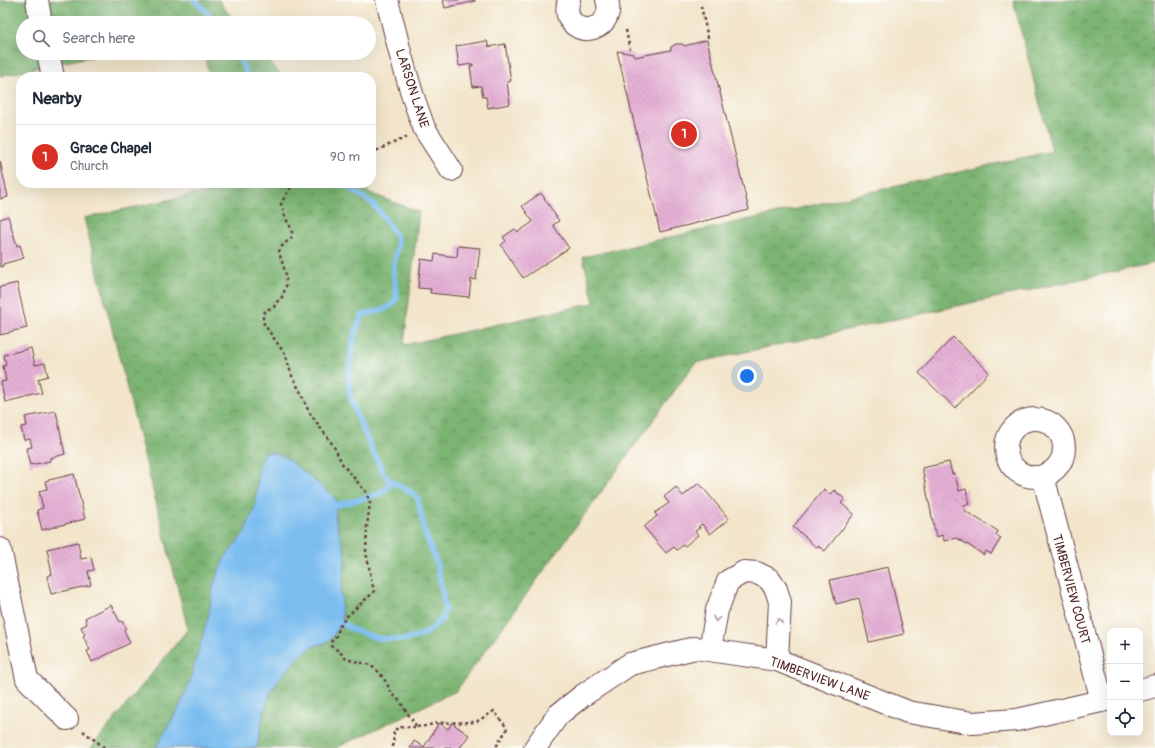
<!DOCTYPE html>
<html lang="en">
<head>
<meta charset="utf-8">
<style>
	body { margin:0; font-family:Pangolin,sans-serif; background:#f2f2f3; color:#1f2937 }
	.controls { position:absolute; right:12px; bottom:12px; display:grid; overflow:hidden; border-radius:8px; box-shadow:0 4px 16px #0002 }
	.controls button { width:36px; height:36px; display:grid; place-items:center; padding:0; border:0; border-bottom:1px solid #e0e1e3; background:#fff; color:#1f2937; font:20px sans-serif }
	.you { position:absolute; left:747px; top:376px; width:14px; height:14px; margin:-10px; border:3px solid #fff; border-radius:50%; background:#1a73e8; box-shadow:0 0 0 6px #1a73e833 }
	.badge { display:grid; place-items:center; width:26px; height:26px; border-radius:50%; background:#d93025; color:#fff; font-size:13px; font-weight:700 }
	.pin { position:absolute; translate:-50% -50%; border:2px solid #fff; box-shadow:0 1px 4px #0006 }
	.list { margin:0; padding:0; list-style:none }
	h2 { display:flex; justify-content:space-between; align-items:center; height:52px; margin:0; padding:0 16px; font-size:17px }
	h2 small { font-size:13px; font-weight:400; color:#747a83 }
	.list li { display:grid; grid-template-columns:26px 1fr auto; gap:12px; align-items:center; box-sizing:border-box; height:64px; padding:0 16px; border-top:1px solid #e0e1e3 }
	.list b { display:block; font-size:15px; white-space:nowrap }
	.list p { margin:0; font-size:13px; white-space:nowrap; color:#747a83 }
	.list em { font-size:13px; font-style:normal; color:#747a83 }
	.icon { flex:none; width:22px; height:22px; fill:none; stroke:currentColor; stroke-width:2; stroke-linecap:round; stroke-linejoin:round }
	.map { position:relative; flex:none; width:1155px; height:748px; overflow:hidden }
	.search { position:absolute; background:#fff; box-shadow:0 4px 16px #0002; left:16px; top:16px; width:360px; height:44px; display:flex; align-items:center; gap:10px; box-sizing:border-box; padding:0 14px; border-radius:22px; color:#747a83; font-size:15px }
	.panel { position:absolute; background:#fff; box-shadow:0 4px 16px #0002; left:16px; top:72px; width:360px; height:116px; border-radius:16px }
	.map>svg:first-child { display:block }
</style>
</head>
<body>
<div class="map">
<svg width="1155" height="748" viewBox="0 0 1155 748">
	<defs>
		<pattern id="forest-crowns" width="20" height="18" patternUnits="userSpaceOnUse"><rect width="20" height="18" fill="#7cb472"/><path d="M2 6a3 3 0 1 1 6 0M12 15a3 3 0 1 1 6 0" fill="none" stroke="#68925e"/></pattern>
		<pattern id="building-back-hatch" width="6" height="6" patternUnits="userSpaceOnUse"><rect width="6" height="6" fill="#e5b0d5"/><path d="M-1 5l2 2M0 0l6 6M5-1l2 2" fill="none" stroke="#c697b7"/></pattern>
	</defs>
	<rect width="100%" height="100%" fill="#fdfcf7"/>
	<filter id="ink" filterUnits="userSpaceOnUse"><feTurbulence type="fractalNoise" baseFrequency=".025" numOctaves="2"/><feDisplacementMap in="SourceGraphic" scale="8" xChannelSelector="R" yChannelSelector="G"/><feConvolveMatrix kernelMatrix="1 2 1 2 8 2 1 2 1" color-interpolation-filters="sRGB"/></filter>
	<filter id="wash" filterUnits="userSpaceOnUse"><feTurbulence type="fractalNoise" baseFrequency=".012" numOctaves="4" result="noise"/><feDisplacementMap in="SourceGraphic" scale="16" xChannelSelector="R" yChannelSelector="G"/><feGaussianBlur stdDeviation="0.9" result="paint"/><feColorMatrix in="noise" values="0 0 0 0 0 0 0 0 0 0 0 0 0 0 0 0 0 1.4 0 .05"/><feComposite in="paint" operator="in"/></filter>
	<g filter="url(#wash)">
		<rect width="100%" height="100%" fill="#f2e5ca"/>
		<path fill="url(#forest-crowns)" stroke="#636a4e" d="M0 0H219L223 7 237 23H23V53H108L0 76Z
			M1013 0H1155V263L695 363 456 691 336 748H91L188 629 84 218 233 186V183H345L419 212 404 345 594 303 583 257 1052 151Z
			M204 53H262L283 77H210Z"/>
		<path fill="#7bbdf0" stroke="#626e8e" d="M264 452 275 453 286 458 331 494 337 501 335 519 345 552V568L341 590 342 617 338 628 332 638 325 643 312 647 301 655 279 679 270 694 264 710 257 748H156L180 706 191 678 209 613 214 583 224 559 245 532 250 519 256 503 258 474 262 457Z"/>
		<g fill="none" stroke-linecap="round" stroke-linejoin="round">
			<path stroke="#7bbdf0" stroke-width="5.5" d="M194 0 200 5 216 23
				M236 53 246 71V77
				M337 505 362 499 379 494 389 487V480
				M340 621 351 629 377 638 405 640 422 635 430 630 442 619 445 610 443 596 437 564 425 533 418 499 411 492 389 480 383 472 373 452 356 413 349 391V377L350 363 355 332 362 316 365 314C379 311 389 311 397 298L394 277V265L398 243 397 237 385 219 373 204 343 183"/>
		</g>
		<g id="blocks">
			<path fill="url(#building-back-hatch)" d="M443 0H475V1L445 8Z
				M707 40 749 210 660 232 617 51 633 54 635 57 671 50V47L676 44H683L684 46Z
				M487 41 489 47 505 44 511 81 507 82 510 104 488 108 486 97H483L481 86 473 87 470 66H473V64L459 66 456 46Z
				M0 161 8 197 0 199Z
				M541 193 559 221 553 225 569 248 523 278 501 245 506 241 503 237 515 229 518 232 533 222 522 206Z
				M8 216 17 246 20 245 24 258 3 264V266L0 267V219Z
				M458 246 480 248 476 280 471 279 469 297 430 293 431 289 418 288 421 259 434 261 435 254 457 257Z
				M17 283 27 328 9 332V333L0 335V287Z
				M953 337 989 372 955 408 919 373Z
				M31 348 35 365 45 363 48 376 38 379 42 393 5 402 1 382 6 381 3 366 6 365 4 355Z
				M56 411 65 454 50 458V461L30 465 26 448 32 447 30 439 24 440 21 427 27 426 25 417Z
				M949 462 952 474H955L959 491 966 489 969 504 964 505 965 511 998 531 996 535 1001 538 991 554 986 551 984 555 957 538 944 541 943 535 936 537 922 468Z
				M74 474 85 519 42 530 37 510 43 508 39 491 47 489 45 481Z
				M699 483 729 519 710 534 702 524 698 527 700 528 695 531 698 535 685 546 683 545 677 550 674 547 666 553 644 527 657 516 655 513 669 503 664 497 676 487 683 496Z
				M824 489 830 494 834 490 845 499 841 503 854 514 825 551 818 546 816 547 808 540V539L793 527Z
				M78 542 81 559 91 557 94 570 88 571 91 585 51 594 47 576 52 574 47 549Z
				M888 567 904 634 869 642 859 598 836 604 830 580Z
				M111 605 120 622 122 621 126 628 124 630 130 643 92 662 87 651 90 650 83 636 85 635 81 627 87 624 85 618Z
				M439 723 448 729 452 723 469 735 460 748H410L414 741 424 747Z"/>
		</g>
	</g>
	<g filter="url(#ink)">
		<use href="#blocks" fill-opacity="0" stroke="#633d43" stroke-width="1"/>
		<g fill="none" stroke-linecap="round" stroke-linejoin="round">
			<g stroke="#633d43" stroke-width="24">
				<path id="minor" d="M37 0 41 23
					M387 0 401 56 413 97 424 128 451 170
					M569 0C567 5 567 10 568 15 577 41 616 28 607 0
					M48 53 53 77
					M1006 448a29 29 0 1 1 58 0a29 29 0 1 1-58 0Z
					M1043 476 1102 701
					M0 549 27 679 67 719
					M710 650 717 610 728 581 744 572 757 573 769 579 776 589 780 602 777 660
					M1140 690 1155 686
					M535 748 558 715 582 696 630 664 695 648 777 660 908 712 972 723 1017 720 1110 699"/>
			</g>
			<path stroke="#633d43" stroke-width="2.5" stroke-dasharray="3 3" stroke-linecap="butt" d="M701 6 708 38
				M626 30 630 50
				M371 153 407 137
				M295 183 288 191 281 204 286 219 290 226 292 233 291 238 280 248 279 252 286 275V287L282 297 277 302 274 307 266 310 263 315V322L268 330 285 354 292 376 301 393 309 412 333 445 343 465 366 492 370 503 367 526 366 552 374 592 346 617 340 626 336 636 331 642V646L339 651 346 659 370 665 379 672 386 682 392 694 401 702 404 708 417 727H402L394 730 393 748
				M417 727 425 726 438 723 476 722 494 711 507 728C504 736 498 741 496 748
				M83 731 105 748"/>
			<use href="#minor" stroke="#fff" stroke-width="22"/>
		</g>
		<defs><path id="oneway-chevron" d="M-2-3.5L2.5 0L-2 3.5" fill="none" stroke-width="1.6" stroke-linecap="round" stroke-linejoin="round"/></defs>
		<g stroke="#ae9aa0">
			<use href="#oneway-chevron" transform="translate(716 619) rotate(101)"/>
			<use href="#oneway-chevron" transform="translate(779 621) rotate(-87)"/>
		</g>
	</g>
	<g text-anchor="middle" stroke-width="3.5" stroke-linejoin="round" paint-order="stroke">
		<g font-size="13" fill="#4a1f2b" stroke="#fdfcf7">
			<text transform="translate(413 88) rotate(72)" y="5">LARSON LANE</text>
			<text transform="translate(1072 589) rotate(75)" y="5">TIMBERVIEW COURT</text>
			<text transform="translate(820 678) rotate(20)" y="5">TIMBERVIEW LANE</text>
		</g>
	</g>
</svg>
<div class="controls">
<button>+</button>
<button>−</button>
<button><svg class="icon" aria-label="locate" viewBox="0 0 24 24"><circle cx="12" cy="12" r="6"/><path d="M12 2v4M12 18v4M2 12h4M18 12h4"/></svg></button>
</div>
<div class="you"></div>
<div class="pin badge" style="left:684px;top:134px">1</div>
<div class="search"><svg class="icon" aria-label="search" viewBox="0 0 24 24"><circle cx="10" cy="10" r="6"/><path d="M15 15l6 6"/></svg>Search here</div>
<section class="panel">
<h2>Nearby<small></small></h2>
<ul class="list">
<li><span class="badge">1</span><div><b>Grace Chapel</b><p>Church</p></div><em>90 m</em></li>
</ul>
</section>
</div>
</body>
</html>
